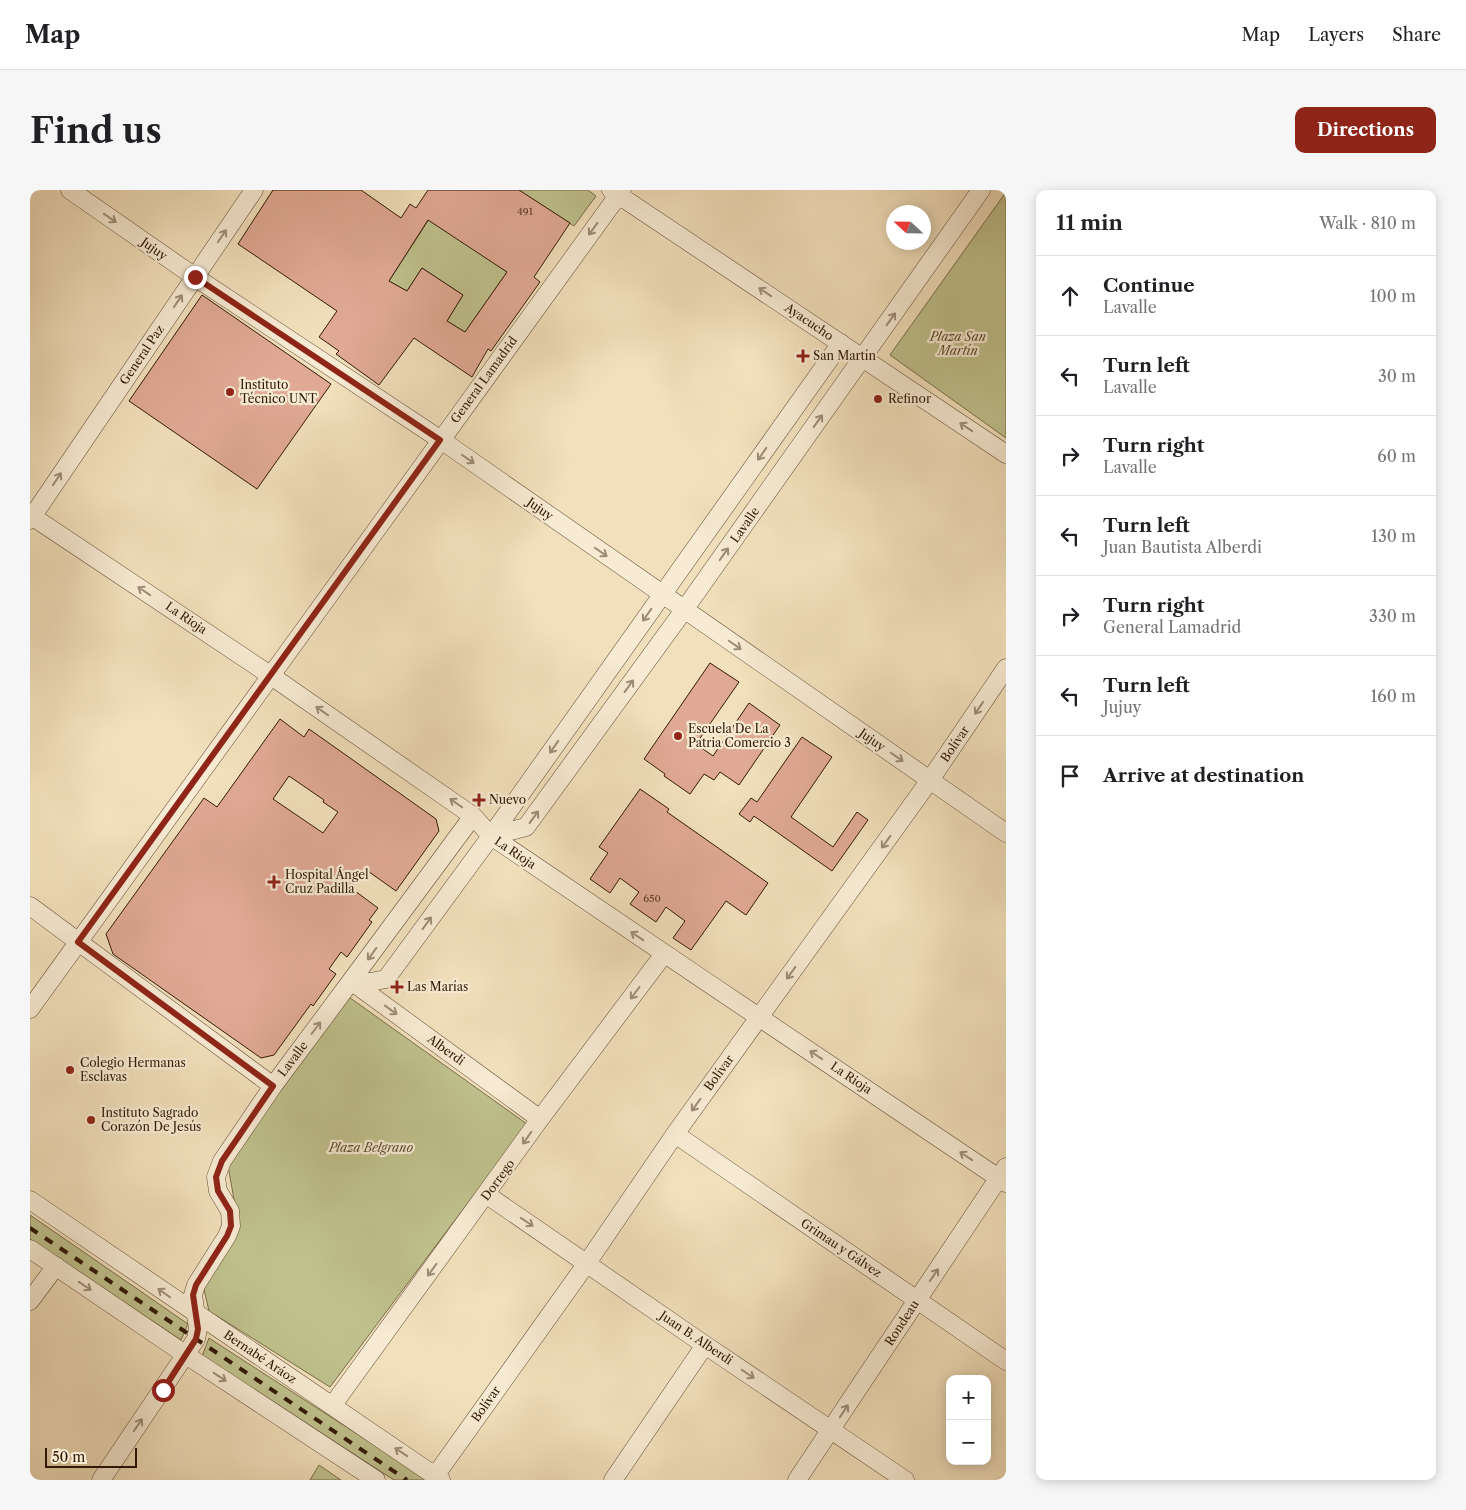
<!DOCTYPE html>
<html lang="en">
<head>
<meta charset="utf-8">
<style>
	body { margin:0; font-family:"Libre Caslon Text",serif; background:#f6f6f6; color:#202124 }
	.controls { position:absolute; right:15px; bottom:15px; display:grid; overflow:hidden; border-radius:10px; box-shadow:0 2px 12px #0003 }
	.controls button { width:45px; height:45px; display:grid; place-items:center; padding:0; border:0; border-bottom:1px solid #e0e0e0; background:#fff; color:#202124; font:25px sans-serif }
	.compass { position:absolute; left:856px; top:15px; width:45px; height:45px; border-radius:50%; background:#fff; box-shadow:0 2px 12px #0003; rotate:292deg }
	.scale { position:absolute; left:15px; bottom:12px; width:92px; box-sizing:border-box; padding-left:5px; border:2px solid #321906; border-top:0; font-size:14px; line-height:18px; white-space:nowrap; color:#321906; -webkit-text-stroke:4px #f7ebd3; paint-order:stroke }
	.stop { position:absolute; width:15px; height:15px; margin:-11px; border:4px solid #8f2418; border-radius:50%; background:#fff }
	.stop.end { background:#8f2418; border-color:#fff; box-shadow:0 1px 5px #0008 }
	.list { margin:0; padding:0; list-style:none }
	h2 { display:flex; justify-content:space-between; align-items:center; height:65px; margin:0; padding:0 20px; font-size:21px }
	h2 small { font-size:16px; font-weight:400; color:#757577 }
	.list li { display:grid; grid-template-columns:32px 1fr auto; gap:15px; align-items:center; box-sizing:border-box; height:80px; padding:0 20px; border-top:1px solid #e0e0e0 }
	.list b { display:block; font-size:19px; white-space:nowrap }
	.list p { margin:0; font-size:16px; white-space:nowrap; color:#757577 }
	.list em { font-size:16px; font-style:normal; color:#757577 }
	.icon { flex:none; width:28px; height:28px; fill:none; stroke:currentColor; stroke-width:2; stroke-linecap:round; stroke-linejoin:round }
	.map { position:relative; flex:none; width:976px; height:1290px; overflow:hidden; border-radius:10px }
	header { display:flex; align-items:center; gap:30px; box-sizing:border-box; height:70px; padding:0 25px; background:#fff; border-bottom:1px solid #e0e0e0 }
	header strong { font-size:24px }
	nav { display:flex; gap:28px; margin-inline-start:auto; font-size:18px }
	.intro { display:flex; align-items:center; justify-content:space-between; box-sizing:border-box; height:120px; padding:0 30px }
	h1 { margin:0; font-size:35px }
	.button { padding:12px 22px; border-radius:10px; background:#8f2418; color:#fff; font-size:18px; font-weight:700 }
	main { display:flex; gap:30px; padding:0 30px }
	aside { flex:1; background:#fff; border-radius:10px; box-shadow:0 2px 12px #0003 }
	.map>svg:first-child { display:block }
</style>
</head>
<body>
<header>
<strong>Map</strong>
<nav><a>Map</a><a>Layers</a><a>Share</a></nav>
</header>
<div class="intro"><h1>Find us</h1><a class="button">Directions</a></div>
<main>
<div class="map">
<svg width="976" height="1290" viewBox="0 0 976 1290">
	<rect width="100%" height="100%" fill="#f2e0bc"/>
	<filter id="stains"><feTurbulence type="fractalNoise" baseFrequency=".004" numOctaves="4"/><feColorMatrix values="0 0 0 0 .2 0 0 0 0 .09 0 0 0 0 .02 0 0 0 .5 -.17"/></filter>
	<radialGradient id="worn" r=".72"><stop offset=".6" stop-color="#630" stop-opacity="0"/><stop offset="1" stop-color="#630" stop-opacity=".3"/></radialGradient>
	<path fill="#bfc18d" stroke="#786d4a" d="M488 0H558L566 6 544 36Z
		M976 2V248L860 165Z
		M400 28 477 82 435 142 417 131 433 105 392 78 377 101 359 91Z
		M316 805 497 934 300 1197 179 1121 173 1095 209 1038 197 970Z
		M0 1025 158 1134 151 1150 0 1049Z
		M179 1148 395 1288 394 1290H364L172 1166Z
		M289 1275 311 1290H280Z"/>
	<path fill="#e0a994" stroke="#321906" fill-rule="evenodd" d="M243 0H331L371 28 380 14 386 18 398 0H489L540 33 504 87 510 92 461 161 458 159 442 187 384 148 349 195 306 164 309 161 289 147 307 121 208 54ZM398 30 477 82 435 142 417 131 433 105 392 78 377 101 359 91Z
		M172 105 301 194 227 299 99 211Z
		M680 473 709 492 666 554 683 566 719 513 750 535 709 595 690 582 684 590 674 584 660 604 634 586 635 584 614 569Z
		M250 529 274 547 279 539 313 563 406 629 409 641 366 701 335 679 321 698 348 718 339 730 342 732 317 767 311 762 299 779 306 784 283 816 281 814 244 865 231 868 83 764 76 744 174 608 187 617ZM259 586 294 610 293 612 308 622 293 643 243 609Z
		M772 547 802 567 761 627 803 657 827 622 838 630 802 681 724 626 720 632 709 624 721 608 727 612Z
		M610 599 639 619 637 622 738 693 716 725 696 711 661 760 643 748 655 731 636 717 626 732 600 714 609 702 590 688 580 703 560 689 578 663 569 657Z"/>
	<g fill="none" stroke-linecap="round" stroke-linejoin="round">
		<g stroke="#624b34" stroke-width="19">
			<path id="minor" d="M40 0 165 87 411 250 976 643
				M581 0 976 264
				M0 325 240 485 443 626 461 646C632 763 804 877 976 993
				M0 330 224 0
				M443 626 321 791 510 929
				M461 646 496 637 654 420 951 0
				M0 716 243 896
				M0 819 592 0
				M645 944 976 1171
				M457 1005 675 1155 875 1290
				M0 1010C136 1104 273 1197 411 1290
				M0 1059 156 1165 346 1290
				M0 1111 26 1076
				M302 1216 510 929 634 764
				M71 1290 166 1149 168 1139 163 1105 166 1095 197 1046 201 1036 200 1021 188 1001 186 987 192 971 243 896 321 791 341 792 356 789 461 646 811 153
				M405 1290V1286L557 1073 645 944 900 590 976 478
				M583 1290 675 1155
				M767 1290 976 977"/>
		</g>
		<use href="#minor" stroke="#f7ebd3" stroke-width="18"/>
		<path stroke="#321906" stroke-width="4" stroke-dasharray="9 9" stroke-linecap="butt" d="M0 1038 377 1290"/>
	</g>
	<defs><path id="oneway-shaft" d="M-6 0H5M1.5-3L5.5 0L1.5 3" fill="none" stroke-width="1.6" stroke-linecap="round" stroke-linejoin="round" transform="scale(1.25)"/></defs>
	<g stroke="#9e8c77">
		<use href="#oneway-shaft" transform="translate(80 28) rotate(35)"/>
		<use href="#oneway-shaft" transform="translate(563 39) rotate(126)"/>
		<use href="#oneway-shaft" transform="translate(192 46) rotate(-56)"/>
		<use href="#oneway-shaft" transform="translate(735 102) rotate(-146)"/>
		<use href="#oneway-shaft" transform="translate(148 111) rotate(-56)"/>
		<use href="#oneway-shaft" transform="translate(861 129) rotate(-55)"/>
		<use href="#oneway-shaft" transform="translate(788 231) rotate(-55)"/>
		<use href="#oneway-shaft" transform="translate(936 237) rotate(-146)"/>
		<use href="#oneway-shaft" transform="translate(732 264) rotate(125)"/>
		<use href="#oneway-shaft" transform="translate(438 269) rotate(35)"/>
		<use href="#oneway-shaft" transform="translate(27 289) rotate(-56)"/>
		<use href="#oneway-shaft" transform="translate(571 362) rotate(35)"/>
		<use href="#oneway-shaft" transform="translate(694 364) rotate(-55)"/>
		<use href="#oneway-shaft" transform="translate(114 401) rotate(-146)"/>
		<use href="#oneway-shaft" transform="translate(617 425) rotate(125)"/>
		<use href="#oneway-shaft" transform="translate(705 455) rotate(35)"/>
		<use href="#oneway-shaft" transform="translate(599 496) rotate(-54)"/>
		<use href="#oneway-shaft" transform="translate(949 518) rotate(124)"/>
		<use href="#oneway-shaft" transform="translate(292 521) rotate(-145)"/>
		<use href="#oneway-shaft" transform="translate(524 557) rotate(125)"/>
		<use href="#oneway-shaft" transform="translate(867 567) rotate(35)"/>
		<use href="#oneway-shaft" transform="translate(426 613) rotate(-145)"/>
		<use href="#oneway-shaft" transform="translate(504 627) rotate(-54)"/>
		<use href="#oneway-shaft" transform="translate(856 652) rotate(126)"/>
		<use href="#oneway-shaft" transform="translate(397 733) rotate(-54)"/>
		<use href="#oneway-shaft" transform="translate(607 746) rotate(-146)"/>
		<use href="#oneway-shaft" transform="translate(342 764) rotate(126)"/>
		<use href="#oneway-shaft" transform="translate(761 783) rotate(126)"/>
		<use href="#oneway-shaft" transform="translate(605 803) rotate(127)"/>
		<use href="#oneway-shaft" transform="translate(361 820) rotate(36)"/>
		<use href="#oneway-shaft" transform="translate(286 838) rotate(-53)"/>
		<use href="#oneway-shaft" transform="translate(786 865) rotate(-146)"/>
		<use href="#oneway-shaft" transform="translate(666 915) rotate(126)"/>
		<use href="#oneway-shaft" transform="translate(497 948) rotate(125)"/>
		<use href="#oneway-shaft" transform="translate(936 966) rotate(-146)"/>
		<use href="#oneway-shaft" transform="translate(497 1032) rotate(34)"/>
		<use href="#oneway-shaft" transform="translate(402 1080) rotate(126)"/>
		<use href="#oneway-shaft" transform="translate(904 1085) rotate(-56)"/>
		<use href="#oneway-shaft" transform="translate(55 1096) rotate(34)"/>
		<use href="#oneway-shaft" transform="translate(134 1103) rotate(-145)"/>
		<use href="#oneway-shaft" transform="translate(718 1184) rotate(34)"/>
		<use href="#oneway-shaft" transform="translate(190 1187) rotate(33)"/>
		<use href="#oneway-shaft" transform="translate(814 1221) rotate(-57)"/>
		<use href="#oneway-shaft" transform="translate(108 1235) rotate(-56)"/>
		<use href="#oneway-shaft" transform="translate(371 1262) rotate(-146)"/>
	</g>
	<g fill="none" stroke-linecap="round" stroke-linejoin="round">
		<path stroke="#8f2418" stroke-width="6" d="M133 1200 166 1149 168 1139 163 1105 166 1095 197 1046 201 1036 200 1021 188 1001 186 987 192 971 243 896 48 752 410 250 165 87"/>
	</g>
	<g fill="#8f2418" stroke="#f7ebd3" stroke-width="2">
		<path d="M770.5 158.5h5v5h5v5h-5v5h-5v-5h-5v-5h5z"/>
		<circle cx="200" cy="202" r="5"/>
		<circle cx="848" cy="209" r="5"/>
		<circle cx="648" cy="546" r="5"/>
		<path d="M446.5 602.5h5v5h5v5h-5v5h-5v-5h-5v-5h5z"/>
		<path d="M241.5 684.5h5v5h5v5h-5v5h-5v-5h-5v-5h5z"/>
		<path d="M364.5 789.5h5v5h5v5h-5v5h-5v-5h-5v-5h5z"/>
		<circle cx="40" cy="880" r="5"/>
		<circle cx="61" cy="930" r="5"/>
	</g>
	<g text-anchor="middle" stroke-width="4.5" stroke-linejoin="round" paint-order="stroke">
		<g font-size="10" fill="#5e3d2a">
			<text x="495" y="25">491</text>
			<text x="622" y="712">650</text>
		</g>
		<g font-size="12" fill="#321906" stroke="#f7ebd3">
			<text transform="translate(124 59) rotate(35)" y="4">Jujuy</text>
			<text transform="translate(779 132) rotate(34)" y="4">Ayacucho</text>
			<text transform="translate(112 165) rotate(-56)" y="4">General Paz</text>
			<text transform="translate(454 190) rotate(-54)" y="4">General Lamadrid</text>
			<text transform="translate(510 319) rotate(35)" y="4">Jujuy</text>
			<text transform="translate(715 335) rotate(-55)" y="4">Lavalle</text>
			<text transform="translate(156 428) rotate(34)" y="4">La Rioja</text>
			<text transform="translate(842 550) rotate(35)" y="4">Jujuy</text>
			<text transform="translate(925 554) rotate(-56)" y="4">Bolívar</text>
			<text transform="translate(485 663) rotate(34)" y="4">La Rioja</text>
			<text transform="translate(416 860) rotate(36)" y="4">Alberdi</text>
			<text transform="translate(263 869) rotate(-53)" y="4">Lavalle</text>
			<text transform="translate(689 883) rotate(-54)" y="4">Bolívar</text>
			<text transform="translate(821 888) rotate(34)" y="4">La Rioja</text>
			<text transform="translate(468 990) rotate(-54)" y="4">Dorrego</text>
			<text transform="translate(811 1058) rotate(34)" y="4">Grimau y Gálvez</text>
			<text transform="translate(872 1133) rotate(-57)" y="4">Rondeau</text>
			<text transform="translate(666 1148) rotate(34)" y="4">Juan B. Alberdi</text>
			<text transform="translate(230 1167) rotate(34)" y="4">Bernabé Aráoz</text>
			<text transform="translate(456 1214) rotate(-55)" y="4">Bolívar</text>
		</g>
		<g font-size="12" font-style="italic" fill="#5c4b2e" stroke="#f7ebd3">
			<text x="928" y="151">Plaza San<tspan x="928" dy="14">Martín</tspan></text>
			<text x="341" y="962">Plaza Belgrano</text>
		</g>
		<g font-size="12" fill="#321906" stroke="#f7ebd3" text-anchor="start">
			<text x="783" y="170">San Martín</text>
			<text x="210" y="199">Instituto<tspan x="210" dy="14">Técnico UNT</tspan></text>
			<text x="858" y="213">Refinor</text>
			<text x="658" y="543">Escuela De La<tspan x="658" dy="14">Patria Comercio 3</tspan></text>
			<text x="459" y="614">Nuevo</text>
			<text x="255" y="689">Hospital Ángel<tspan x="255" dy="14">Cruz Padilla</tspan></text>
			<text x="377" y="801">Las Marías</text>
			<text x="50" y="877">Colegio Hermanas<tspan x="50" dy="14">Esclavas</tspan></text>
			<text x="71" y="927">Instituto Sagrado<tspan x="71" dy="14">Corazón De Jesús</tspan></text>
		</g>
	</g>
	<rect width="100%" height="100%" filter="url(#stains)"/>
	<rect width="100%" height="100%" fill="url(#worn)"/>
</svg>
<div class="controls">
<button>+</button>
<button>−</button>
</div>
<svg class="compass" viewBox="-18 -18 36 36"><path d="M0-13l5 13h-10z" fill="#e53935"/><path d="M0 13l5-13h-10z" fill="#757577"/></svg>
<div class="scale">50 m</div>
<div class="stop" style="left:133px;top:1200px"></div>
<div class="stop end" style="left:165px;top:87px"></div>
</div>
<aside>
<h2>11 min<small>Walk · 810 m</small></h2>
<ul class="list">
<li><svg class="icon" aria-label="ahead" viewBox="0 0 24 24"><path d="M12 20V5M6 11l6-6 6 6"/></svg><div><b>Continue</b><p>Lavalle</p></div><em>100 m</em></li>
<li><svg class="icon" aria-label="left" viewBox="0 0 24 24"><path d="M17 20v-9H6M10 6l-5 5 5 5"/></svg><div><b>Turn left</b><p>Lavalle</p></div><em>30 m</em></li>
<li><svg class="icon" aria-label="right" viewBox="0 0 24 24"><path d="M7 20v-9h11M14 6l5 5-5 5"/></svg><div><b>Turn right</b><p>Lavalle</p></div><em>60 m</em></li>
<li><svg class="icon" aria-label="left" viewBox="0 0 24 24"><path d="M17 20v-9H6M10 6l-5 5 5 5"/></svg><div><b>Turn left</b><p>Juan Bautista Alberdi</p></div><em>130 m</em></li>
<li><svg class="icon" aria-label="right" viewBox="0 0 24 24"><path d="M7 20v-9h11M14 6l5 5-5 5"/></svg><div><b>Turn right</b><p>General Lamadrid</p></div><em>330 m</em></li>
<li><svg class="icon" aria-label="left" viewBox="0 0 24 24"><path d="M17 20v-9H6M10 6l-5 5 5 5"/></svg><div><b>Turn left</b><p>Jujuy</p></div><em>160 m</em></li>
<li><svg class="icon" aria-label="arrive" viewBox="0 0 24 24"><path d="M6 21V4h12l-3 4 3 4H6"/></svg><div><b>Arrive at destination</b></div></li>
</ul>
</aside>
</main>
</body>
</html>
